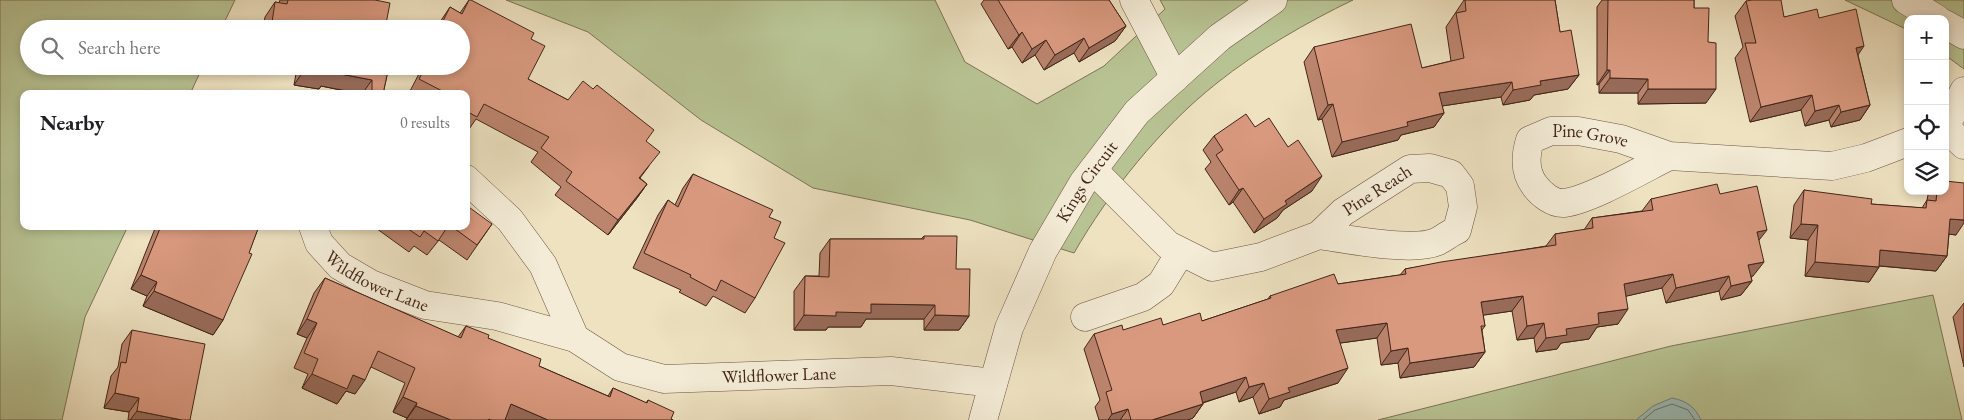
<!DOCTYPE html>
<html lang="en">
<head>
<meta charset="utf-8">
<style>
	body { margin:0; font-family:"EB Garamond",serif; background:#f2f2f2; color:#202124 }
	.controls { position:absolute; right:15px; top:15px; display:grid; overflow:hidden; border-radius:10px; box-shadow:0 2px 8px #0003 }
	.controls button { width:45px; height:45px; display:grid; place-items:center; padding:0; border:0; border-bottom:1px solid #e0e0e0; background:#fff; color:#202124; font:25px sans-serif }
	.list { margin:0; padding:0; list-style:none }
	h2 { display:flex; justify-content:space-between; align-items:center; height:65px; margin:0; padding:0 20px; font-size:21px }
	h2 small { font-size:16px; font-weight:400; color:#757577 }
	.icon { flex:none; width:28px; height:28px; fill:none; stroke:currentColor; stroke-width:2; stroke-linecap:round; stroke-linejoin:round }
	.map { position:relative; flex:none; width:1964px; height:420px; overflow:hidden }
	.search { position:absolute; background:#fff; box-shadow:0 2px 8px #0003; left:20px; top:20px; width:450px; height:55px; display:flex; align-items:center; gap:12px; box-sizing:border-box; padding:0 18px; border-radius:28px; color:#757577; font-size:19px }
	.panel { position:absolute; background:#fff; box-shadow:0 2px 8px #0003; left:20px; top:90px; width:450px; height:140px; border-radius:10px }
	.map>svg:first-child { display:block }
</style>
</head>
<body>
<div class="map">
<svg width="1964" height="420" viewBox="0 0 1964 420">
	<rect width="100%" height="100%" fill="#eee2c1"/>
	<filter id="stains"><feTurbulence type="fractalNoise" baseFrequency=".004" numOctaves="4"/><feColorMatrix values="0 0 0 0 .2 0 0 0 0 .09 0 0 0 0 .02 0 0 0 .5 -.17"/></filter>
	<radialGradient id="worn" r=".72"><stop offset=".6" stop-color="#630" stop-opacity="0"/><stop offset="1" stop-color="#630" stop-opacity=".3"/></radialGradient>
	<path fill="#b8c393" stroke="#7d7456" d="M0 0H235L221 29H29V66H203L190 94H24V226H128L85 317 62 420H0Z
		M506 0H935L965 62 1037 104 1104 66 1165 9 1160 0H1353C1307 22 1257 51 1217 83 1161 127 1109 192 1074 253L970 220 813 188 701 120 588 32Z
		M1845 0H1964V69L1945 55V19H1908V30Z
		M1933 295 1962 420H1378L1671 346Z"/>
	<path fill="#9bbdb9" stroke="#778079" d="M1672 398C1687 401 1695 407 1701 420H1636L1653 406Z"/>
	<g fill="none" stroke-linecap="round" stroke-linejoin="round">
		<path stroke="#6e7168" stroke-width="1" d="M1643 420 1655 410 1672 404 1688 410 1695 420"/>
		<g stroke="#6d5442" stroke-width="29">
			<g id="minor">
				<path d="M1134 0 1175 78"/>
				<path d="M1906 0 1937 19"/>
				<path d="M1945 24 1964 35"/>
				<path d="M1945 127 1964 91"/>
				<path d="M1945 127 1964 145"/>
				<path id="s1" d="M1669 156C1643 169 1590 200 1564 203 1553 204 1541 194 1535 186 1524 172 1525 156 1530 140L1551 131H1578L1621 139 1669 156 1832 166 1866 158 1908 142"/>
				<path id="s2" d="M1093 170 1168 245 1212 267 1261 257 1319 235 1343 212 1410 169 1430 168 1451 174 1460 186 1463 207 1457 230C1450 233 1443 239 1436 242 1413 252 1345 239 1319 235"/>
				<path d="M466 179 510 220 543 265 575 338"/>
				<path id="s3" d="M313 226 319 243 340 266 371 284 425 305 497 316 575 338 620 367 664 379 891 371 993 383"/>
				<path d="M1085 317 1143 297 1161 284 1180 253"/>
				<path id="s4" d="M983 420 1009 328 1043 251 1083 183 1137 112 1220 37 1273 0"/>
			</g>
		</g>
		<use href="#minor" stroke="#f4ecd7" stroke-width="28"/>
	</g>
	<path fill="#bb846d" stroke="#422518" d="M280 0H375L385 29H263L265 17 275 2 279 3Z
		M469 0 531 39 528 79 646 141 649 166 640 178 647 184 637 198 608 235 555 195 561 187 531 162 538 152 476 119 467 132H466V94L409 93 423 66H461V29H437L440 22 450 7 460 13Z
		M984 0H1109L1126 26 1115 41 1079 62 1074 53 1044 70 1035 55 1022 63 1012 47 1008 49 981 4Z
		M1464 0H1555L1560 32 1579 75 1568 89 1534 95 1530 100 1503 105 1501 97 1442 106 1444 113 1434 127 1401 135 1398 140 1332 157 1322 119 1318 120 1304 62 1314 47 1422 68 1451 61 1446 27Z
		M1602 0H1694V8L1706 103 1638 104V93H1599V84L1597 85V7Z
		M1746 1 1784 17 1819 18 1858 55 1870 105 1860 120 1831 127 1829 120 1805 126 1801 110 1750 122 1735 58 1743 47 1735 16Z
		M286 66H389L383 94H360L321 86 319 89 294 85 297 68Z
		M1255 127 1288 147 1312 191 1283 210 1277 218 1254 233 1233 202 1229 205 1205 169 1211 162 1203 150 1214 136Z
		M693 174 769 217 774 238 755 298 745 313 713 296 706 306 679 292 681 290 633 268 658 215 668 200 675 205 683 188Z
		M1804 190 1871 204 1922 208 1927 200 1928 195 1930 191H1945L1956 235 1949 234 1947 256 1936 271 1879 266V267L1869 282 1805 276 1808 240 1790 238 1794 205Z
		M1720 194 1759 241 1753 276 1751 277 1752 281 1741 295 1721 300 1719 291 1666 303 1662 288 1626 296 1618 324 1597 327 1589 339 1561 343 1557 349 1536 352 1534 338 1517 340 1512 311 1483 315 1485 326 1482 330 1485 352 1474 367 1400 378 1398 363 1381 365 1377 338 1340 343 1338 383 1284 400 1280 407 1259 414 1253 397 1239 402 1236 392 1203 403V404L1193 418 1188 420H1099L1095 407 1100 400 1084 349 1094 334 1163 325 1202 321 1268 299 1270 296 1338 284 1400 275 1405 269 1546 246 1555 234 1584 230 1592 218 1642 211 1651 199Z
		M492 224 467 260 439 240 427 255 414 246 409 252 373 226H466Z
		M156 226H259L223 320 213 335 143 306 147 296 131 289Z
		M924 236 956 269 969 316 959 330H924V319H866L861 327H828L826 330H794V291L805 276H819L820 253 830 239H921Z
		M325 278 458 337 466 326 539 366 608 396 613 388 646 403 648 400 671 419 673 420H406L407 418 393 412 405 383 371 367 355 394 346 391 337 404 302 388 308 374 294 368 307 338 297 334 314 293Z
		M1964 303V367L1953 317Z
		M132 330 190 420H128L129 412 104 408 111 376 118 367 122 344Z"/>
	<path fill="#986b59" stroke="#422518" d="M1126 26 1115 41 1079 62 1089 48Z
		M1022 32 1012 47 1008 49 1019 35Z
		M1084 38 1074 53 1044 70 1055 55Z
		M1046 40 1035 55 1022 63 1032 49Z
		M1864 46 1854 61 1856 48Z
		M286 66H298L297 68Z
		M304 70 330 72 372 80 362 94 321 86 319 89 294 85Z
		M1607 70H1610L1599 84 1597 85Z
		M1579 75 1568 89 1534 95 1530 100 1503 105 1513 90 1540 81Z
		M1610 78 1648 79 1638 93H1599Z
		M1512 82 1501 97 1429 108 1439 93Z
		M1648 89H1716L1706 103 1638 104Z
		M1812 95 1801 110 1750 122 1761 107Z
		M1333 104 1322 119 1318 120 1328 105Z
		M1839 105 1829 120 1805 126 1815 111Z
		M1870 105 1860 120 1831 127 1841 112Z
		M1444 113 1434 127 1401 135 1398 140 1332 157 1342 142 1407 122Z
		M1322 176 1312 191 1283 210 1277 218 1254 233 1264 219 1285 201Z
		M647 184 637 198 608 235 618 220Z
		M1243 188 1233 202 1229 205 1239 190Z
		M1950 219 1964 220V223L1956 235 1940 233Z
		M1801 224 1818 225 1808 240 1790 238Z
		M1767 230 1756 244 1757 232Z
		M1880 250 1947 256 1936 271 1870 265Z
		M1764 262 1753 276 1738 280 1748 265Z
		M1815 262 1879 267 1869 282 1805 276Z
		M1673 274 1662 288 1614 299 1624 284Z
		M141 275 157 282 147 296 131 289Z
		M1729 276 1719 291 1666 303 1676 288Z
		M1752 281 1741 295 1721 300 1731 286Z
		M154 291 223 320 213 335 143 306Z
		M1523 296 1512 311 1471 317 1481 302Z
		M871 304 935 305 924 319H866L861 327H828L826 330H794L804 315 836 312Z
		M1628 309 1618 324 1597 327 1589 339 1561 343 1557 349 1536 352 1546 338 1598 313Z
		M935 315 969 316 959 330H924Z
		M307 319 317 323 307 338 297 334Z
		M1387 323 1377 338 1326 345 1336 330Z
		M1544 323 1534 338 1517 340 1527 326Z
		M1408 348 1398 363 1381 365 1391 351Z
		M1485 352 1474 367 1400 378 1410 363Z
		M1348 368 1338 383 1284 400 1280 407 1259 414 1269 399 1288 388Z
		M312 374 353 375 365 380 355 394 346 391 337 404 302 388Z
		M1246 377 1236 392 1189 407 1200 392Z
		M1264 383 1253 397 1239 402 1249 387Z
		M115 393 139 398 129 412 104 408Z
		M403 397 417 403 407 418 393 412Z
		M511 404 548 420H503Z
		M1203 404 1193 418 1188 420H1152Z
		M416 406 451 420H406Z
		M1128 409 1120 420H1108L1112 414Z
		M137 411 182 420H130Z"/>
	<path fill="#d9997f" stroke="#422518" d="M288 0H375L390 3 385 29H271L275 2 287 4Z
		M469 0H471L534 33 531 39 545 46 528 79 568 100 583 81 593 89 597 85 654 130 646 141 660 152 639 178 647 184 618 220 566 181 572 172 541 148 549 137 484 104 477 117 466 111V94H448L419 79 426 66H461V29H439L450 7 462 14Z
		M998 0H1109L1126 26 1089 48 1084 38 1055 55 1046 40 1032 49 1022 32 1019 35Z
		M1465 0H1555L1560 32 1571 30 1579 75 1540 81 1541 85 1513 90 1512 82 1439 93 1444 113 1407 122 1408 126 1342 142 1333 104 1328 105 1314 47 1411 24 1422 68 1464 58 1456 13 1466 11Z
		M1608 0H1694V8H1709L1708 42 1716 43V89H1648V79L1610 78V70H1607Z
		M1752 0H1781L1784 17 1817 9 1819 18 1856 9 1864 46 1856 48 1870 105 1841 112 1839 105 1815 111 1812 95 1761 107 1745 43H1756L1746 1Z
		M305 66H389L383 94H372V80L330 72V74L304 70Z
		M1246 114 1255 127 1269 118 1288 147 1298 140 1322 176 1285 201 1287 204 1264 219 1243 188 1239 190 1216 155 1223 150 1214 136Z
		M693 174 773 210 769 217 781 222 774 238 785 243 755 298 721 280 716 291 690 277 691 275 644 253 668 200 678 207Z
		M1945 181 1964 183V220L1950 219 1947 256 1880 250 1879 267 1815 262 1818 225 1801 224 1804 190 1872 199 1871 204 1926 208 1927 200 1936 201 1937 191H1945Z
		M1717 184 1720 194 1757 186 1767 230 1757 232 1764 262 1748 265 1752 281 1731 286 1729 276 1676 288 1673 274 1624 284 1628 309 1598 313 1599 324 1566 329 1567 335 1546 338 1544 323 1527 326 1523 296 1481 302 1485 326H1481L1485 352 1410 363 1408 348 1391 351 1387 323 1336 330 1348 368 1288 388 1290 392 1269 399 1264 383 1249 387 1246 377 1200 392 1203 404 1152 420H1131L1128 409 1112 414 1106 392 1112 390 1094 334 1122 325 1123 330 1161 318 1163 325 1200 313 1202 321 1271 298 1270 296 1334 274 1338 284 1406 274 1405 269 1441 262 1556 245 1555 234 1593 228 1592 218 1653 210 1651 199Z
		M466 205 492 224 477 245 451 226H466Z
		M161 226H259L249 253 252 254 223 320 154 291 157 282 141 275Z
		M404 226H448L438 241 424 231 420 237Z
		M924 236H957L956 269H970L969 316 935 315V305L871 304V313L836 312V316L804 315 805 276 829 277 830 239H924Z
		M325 278 461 338 466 326 489 335 488 338 541 359 539 366 610 397 613 388 647 403 648 400 674 412 671 419 673 420H548L511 404 505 420H491L489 419 488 420H451L416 406 417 403 403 397 415 368 378 351 365 380 353 375 347 389 312 374 318 359 304 353 317 323 307 319Z
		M132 330 205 344 190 420H182L137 411 139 398 115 393 121 362 126 363Z"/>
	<g text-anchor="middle" stroke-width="4" stroke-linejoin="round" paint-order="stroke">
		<g font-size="18" fill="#422518" stroke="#f4ecd7">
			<text dy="6" stroke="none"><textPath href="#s1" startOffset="261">Pine Grove</textPath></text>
			<text dy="6" stroke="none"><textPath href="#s4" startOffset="262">Kings Circuit</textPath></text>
			<text dy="6" stroke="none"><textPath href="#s2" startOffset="341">Pine Reach</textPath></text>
			<text dy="6" stroke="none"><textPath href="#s3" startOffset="89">Wildflower Lane</textPath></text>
			<text dy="6" stroke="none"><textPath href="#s3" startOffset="511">Wildflower Lane</textPath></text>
		</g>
	</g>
	<rect width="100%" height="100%" filter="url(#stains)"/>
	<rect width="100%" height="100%" fill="url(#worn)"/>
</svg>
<div class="controls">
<button>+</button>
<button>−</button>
<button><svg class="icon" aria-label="locate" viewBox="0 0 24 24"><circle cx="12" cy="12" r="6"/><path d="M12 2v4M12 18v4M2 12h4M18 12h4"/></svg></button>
<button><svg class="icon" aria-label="layers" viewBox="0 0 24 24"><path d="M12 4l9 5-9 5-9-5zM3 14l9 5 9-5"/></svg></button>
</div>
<div class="search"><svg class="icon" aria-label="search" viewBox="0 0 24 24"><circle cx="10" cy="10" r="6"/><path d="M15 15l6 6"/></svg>Search here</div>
<section class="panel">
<h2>Nearby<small>0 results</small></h2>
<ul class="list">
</ul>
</section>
</div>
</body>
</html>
